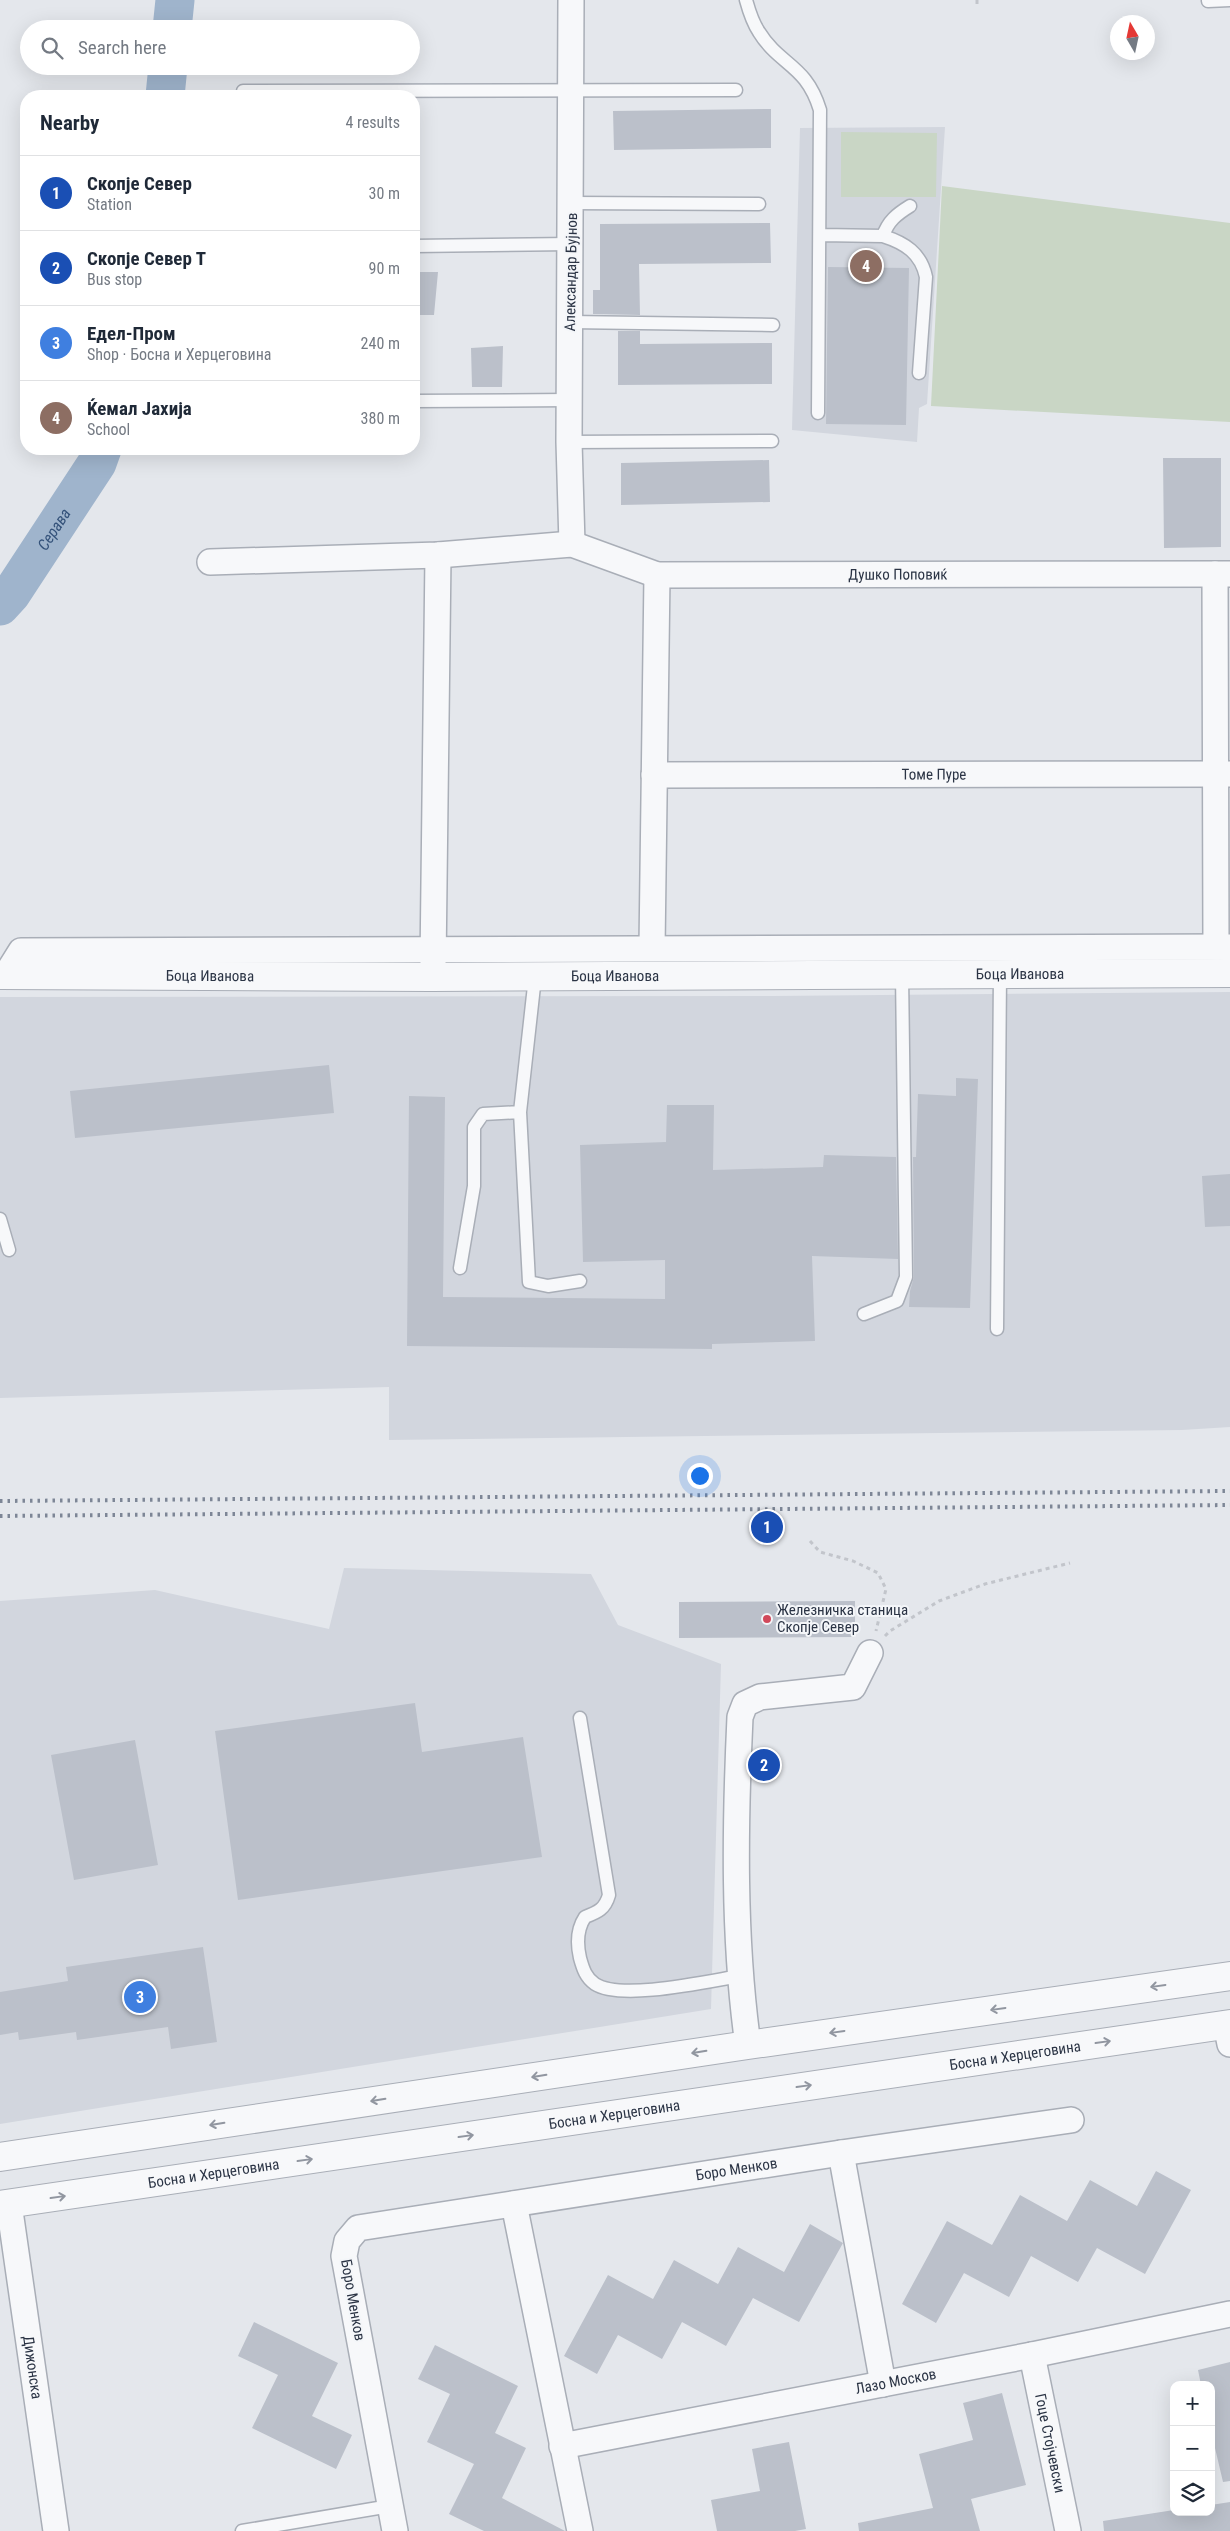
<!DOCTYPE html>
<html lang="en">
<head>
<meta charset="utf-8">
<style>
	body { margin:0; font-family:"Roboto Condensed",sans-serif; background:#f6f6f7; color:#1f2937 }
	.controls { position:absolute; right:15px; bottom:15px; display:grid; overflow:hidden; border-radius:10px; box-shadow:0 5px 20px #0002 }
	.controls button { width:45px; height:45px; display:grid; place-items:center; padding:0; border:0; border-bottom:1px solid #e0e1e3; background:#fff; color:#1f2937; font:25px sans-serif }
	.compass { position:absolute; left:1110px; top:15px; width:45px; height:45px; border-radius:50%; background:#fff; box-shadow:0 5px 20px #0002; rotate:351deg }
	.you { position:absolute; left:699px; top:1475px; width:18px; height:18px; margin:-12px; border:4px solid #fff; border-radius:50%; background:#1a73e8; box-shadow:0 0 0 8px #1a73e833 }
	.badge { display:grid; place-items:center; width:32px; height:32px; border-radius:50%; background:#d1495b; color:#fff; font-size:16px; font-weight:700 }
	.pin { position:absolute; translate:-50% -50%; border:2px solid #fff; box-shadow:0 1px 5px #0006 }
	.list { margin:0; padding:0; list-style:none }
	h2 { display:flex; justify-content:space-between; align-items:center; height:65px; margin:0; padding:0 20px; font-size:21px }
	h2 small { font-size:16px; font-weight:400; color:#747a83 }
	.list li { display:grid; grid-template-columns:32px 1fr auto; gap:15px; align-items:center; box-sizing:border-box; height:75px; padding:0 20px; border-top:1px solid #e0e1e3 }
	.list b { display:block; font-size:19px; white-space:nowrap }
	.list p { margin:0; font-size:16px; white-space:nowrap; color:#747a83 }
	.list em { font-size:16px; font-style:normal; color:#747a83 }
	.icon { flex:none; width:28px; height:28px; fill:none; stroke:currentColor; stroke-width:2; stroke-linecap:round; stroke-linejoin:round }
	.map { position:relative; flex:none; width:1230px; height:2531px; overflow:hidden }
	.search { position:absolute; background:#fff; box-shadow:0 5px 20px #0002; left:20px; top:20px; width:400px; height:55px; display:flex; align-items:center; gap:12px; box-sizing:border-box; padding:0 18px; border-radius:28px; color:#747a83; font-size:19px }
	.panel { position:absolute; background:#fff; box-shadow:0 5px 20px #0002; left:20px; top:90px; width:400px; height:365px; border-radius:20px }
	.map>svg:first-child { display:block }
</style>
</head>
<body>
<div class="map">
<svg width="1230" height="2531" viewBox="0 0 1230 2531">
	<rect width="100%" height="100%" fill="#e4e7ec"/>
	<path fill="#d2d6de" d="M945 127 927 404 919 408 917 442 792 430 800 128Z
		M1230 992V1427L1182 1430 389 1440V1387L0 1398V997L773 996Z
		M344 1568 591 1574 618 1625 721 1664 711 2009 0 2124V1601L155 1590 329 1629Z"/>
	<path fill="#c9d6c5" d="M841 132 937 133 936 197H841Z
		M942 186 1230 223V422L931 406Z"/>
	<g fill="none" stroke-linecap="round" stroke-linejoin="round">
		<g stroke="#9fb4cc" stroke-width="39">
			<path d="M172 29 175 0"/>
			<path d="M165 96 168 66"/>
			<path id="s1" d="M0 606 11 594 97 463 102 449"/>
		</g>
	</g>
	<path fill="#bbc0ca" d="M771 109V148L614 150 613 111Z
		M770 223 771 263 639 264 640 315 593 314V290H600V224Z
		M828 267 909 268 906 425 826 424Z
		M414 272H438L434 315H414Z
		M618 331H640V344L772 343V384L618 385Z
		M503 346 502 387H472L471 348Z
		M1163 458H1221V547L1164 548Z
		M769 460 770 502 621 505V463Z
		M329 1065 334 1113 75 1138 70 1091Z
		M956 1078 978 1079 970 1308 909 1307 910 1291 914 1277 913 1157H916L918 1094 956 1096Z
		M409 1096 445 1097 443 1297 665 1299V1260L583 1262 580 1145 666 1142 667 1105H714L713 1170 823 1167 824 1155 896 1157 898 1259 812 1256 815 1341 712 1344V1349L407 1346Z
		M1230 1174V1226L1205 1227 1202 1176Z
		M855 1601V1637L679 1638V1602Z
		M415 1703 422 1752 523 1737 542 1857 238 1900 215 1731Z
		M135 1740 158 1865 74 1880 51 1755Z
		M203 1947 217 2042 171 2049 168 2027 77 2040 76 2032 19 2040 18 2032 0 2035V1992L68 1981 66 1967Z
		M1156 2171 1191 2190 1145 2274 1097 2248 1078 2282 1031 2256 1009 2297 964 2273 936 2323 902 2304 947 2221 992 2245 1020 2195 1067 2221 1090 2180 1137 2206Z
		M810 2224 843 2243 799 2322 753 2298 726 2346 682 2322 662 2359 618 2335 597 2374 564 2356 608 2275 653 2299 674 2260 718 2284 738 2247 784 2272Z
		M254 2322 338 2363 312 2416 352 2435 336 2469 252 2428 278 2375 238 2356Z
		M435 2345 518 2386 495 2433 526 2448 502 2498 565 2531H484L449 2514 474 2464 427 2442 450 2394 418 2379Z
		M1230 2362V2481L1223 2482 1211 2431V2385H1201L1198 2370Z
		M1002 2393 1026 2485 971 2499 980 2531H859L858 2523 933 2508 919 2454 973 2440 963 2403Z
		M789 2442 806 2529 795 2531H717L711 2500 760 2491 752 2449Z
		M1230 2502V2531H1104L1103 2521 1174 2510V2512H1211V2505Z"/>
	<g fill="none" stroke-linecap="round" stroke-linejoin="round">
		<g stroke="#a9aeb7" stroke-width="15">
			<path id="service" d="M746 0C749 11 753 23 759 32 780 66 806 64 820 110L818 413
				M1208 1 1230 0
				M243 91 736 90
				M571 203 759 204
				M821 235 883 236C888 221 897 214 910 206
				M883 236C905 243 921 253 926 277L919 373
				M414 246 571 244
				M570 322 773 325
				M414 401 569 400
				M569 442 772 441
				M535 977 520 1112 529 1282 548 1286 580 1281
				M0 1219 9 1250
				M460 1268 474 1186V1127L483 1114 520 1112
				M864 1314 897 1301 906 1277 902 974
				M997 1329 1000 974
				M580 1718 609 1895C605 1909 598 1912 585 1917 577 1929 577 1945 580 1958 583 1969 586 1978 595 1984 621 2001 709 1981 740 1976
				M242 2531 390 2506"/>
		</g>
		<g stroke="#a9aeb7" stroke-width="28">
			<g id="minor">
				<path d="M571 0 569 442 572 544"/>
				<path id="s2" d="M210 562 438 555 572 544 657 575 1230 574"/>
				<path d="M1215 574 1216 947"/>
				<path id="s3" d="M654 775 1230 774"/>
				<path d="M652 948 657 575"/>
				<path d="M433 965 438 555"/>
				<path d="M6 975 21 951 1230 947"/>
				<path d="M1226 2024 1230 2044"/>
				<path d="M748 2045C733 1937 735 1825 740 1717L745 1704 760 1697 853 1687 870 1653"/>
				<path d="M841 2153 883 2384"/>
				<path id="s4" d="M9 2204 56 2531"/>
				<path d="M514 2204 580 2531"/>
				<path id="s5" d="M1032 2355 1068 2531"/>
				<path id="s6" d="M562 2446 1032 2355 1230 2314"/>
				<path id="s7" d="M395 2531 344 2256 347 2241 358 2228 841 2153 1071 2120"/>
			</g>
		</g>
		<g stroke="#a9aeb7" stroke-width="30">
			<g id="tertiary">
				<path id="s8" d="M0 975 432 977 1230 973"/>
				<path d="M0 2157 748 2045 1230 1976"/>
				<path id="s9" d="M0 2205 1230 2024"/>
			</g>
		</g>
		<path stroke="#c2c5cb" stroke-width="3" stroke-dasharray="4 4" stroke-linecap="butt" d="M977 0V8
			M810 1541 820 1552 853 1561 878 1573 886 1589 876 1631
			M885 1636 890 1631 939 1601 985 1584 1070 1563"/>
		<use href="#service" stroke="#f7f8fa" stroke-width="12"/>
		<use href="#minor" stroke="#f7f8fa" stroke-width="25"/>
		<use href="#tertiary" stroke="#f7f8fa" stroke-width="28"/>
		<path stroke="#7d8696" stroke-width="4" stroke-dasharray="2.5 5" stroke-linecap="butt" d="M0 1501 1230 1491
			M0 1516 1230 1505"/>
	</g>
	<defs><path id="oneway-shaft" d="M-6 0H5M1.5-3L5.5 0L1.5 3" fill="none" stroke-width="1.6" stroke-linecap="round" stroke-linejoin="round" transform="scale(1.25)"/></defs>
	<g stroke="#9196a0">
		<use href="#oneway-shaft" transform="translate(1158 1986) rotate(172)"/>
		<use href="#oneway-shaft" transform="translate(998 2009) rotate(172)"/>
		<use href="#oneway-shaft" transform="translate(837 2032) rotate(172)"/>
		<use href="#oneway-shaft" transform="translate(1103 2042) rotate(-8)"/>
		<use href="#oneway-shaft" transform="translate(699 2052) rotate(171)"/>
		<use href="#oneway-shaft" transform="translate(539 2076) rotate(171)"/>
		<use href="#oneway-shaft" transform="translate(804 2086) rotate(-8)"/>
		<use href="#oneway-shaft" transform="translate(378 2100) rotate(171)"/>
		<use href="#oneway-shaft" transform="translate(217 2124) rotate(171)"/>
		<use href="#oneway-shaft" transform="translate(466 2136) rotate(-8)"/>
		<use href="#oneway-shaft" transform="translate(305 2160) rotate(-8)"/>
		<use href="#oneway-shaft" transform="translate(58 2197) rotate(-8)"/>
	</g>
	<circle fill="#d1495b" stroke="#f4f6f9" stroke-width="2" cx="767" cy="1619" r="5"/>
	<g text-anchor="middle" stroke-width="4" stroke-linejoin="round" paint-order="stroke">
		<g font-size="15" fill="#2b3445" stroke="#f4f6f9">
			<text transform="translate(571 272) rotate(-89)" y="5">Александар Бујнов</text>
			<text dy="5" stroke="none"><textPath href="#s2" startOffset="694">Душко Поповиќ</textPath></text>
			<text dy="5" stroke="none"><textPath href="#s3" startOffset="280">Томе Пуре</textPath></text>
			<text dy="5" stroke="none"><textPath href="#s8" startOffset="1020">Боца Иванова</textPath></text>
			<text dy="5" stroke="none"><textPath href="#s8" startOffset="210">Боца Иванова</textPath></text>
			<text dy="5" stroke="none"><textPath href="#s8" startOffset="615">Боца Иванова</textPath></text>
			<text dy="5" stroke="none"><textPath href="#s9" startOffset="1026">Босна и Херцеговина</textPath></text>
			<text dy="5" stroke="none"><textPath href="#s9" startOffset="621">Босна и Херцеговина</textPath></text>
			<text dy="5" stroke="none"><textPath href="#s7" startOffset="695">Боро Менков</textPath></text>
			<text dy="5" stroke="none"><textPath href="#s9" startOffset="216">Босна и Херцеговина</textPath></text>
			<text transform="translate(353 2300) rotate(80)" y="5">Боро Менков</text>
			<text dy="5" stroke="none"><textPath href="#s4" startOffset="165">Дижонска</textPath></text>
			<text dy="5" stroke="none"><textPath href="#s6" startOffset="340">Лазо Москов</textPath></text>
			<text dy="5" stroke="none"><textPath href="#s5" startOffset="90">Гоце Стојчевски</textPath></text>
		</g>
		<g font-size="15" fill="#2b3445" stroke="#f4f6f9" text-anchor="start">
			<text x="777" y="1615">Железничка станица<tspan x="777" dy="17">Скопје Север</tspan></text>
		</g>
		<g font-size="16" font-style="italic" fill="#34527a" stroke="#f4f6f9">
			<text dy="6" stroke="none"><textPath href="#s1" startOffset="94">Серава</textPath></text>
		</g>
	</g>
</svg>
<div class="controls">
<button>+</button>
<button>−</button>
<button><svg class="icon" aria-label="layers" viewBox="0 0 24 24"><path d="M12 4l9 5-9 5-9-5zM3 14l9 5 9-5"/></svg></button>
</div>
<svg class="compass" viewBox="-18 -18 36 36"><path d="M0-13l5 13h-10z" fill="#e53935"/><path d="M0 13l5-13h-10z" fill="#747a83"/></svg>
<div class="you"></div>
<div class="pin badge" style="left:767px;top:1527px;background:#1a4fb4">1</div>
<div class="pin badge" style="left:764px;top:1765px;background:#1a4fb4">2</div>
<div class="pin badge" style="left:140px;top:1997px;background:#3f7fe0">3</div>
<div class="pin badge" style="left:866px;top:266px;background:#8d6e63">4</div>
<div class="search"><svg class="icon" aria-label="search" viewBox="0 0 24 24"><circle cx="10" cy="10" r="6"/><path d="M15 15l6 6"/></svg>Search here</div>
<section class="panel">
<h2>Nearby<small>4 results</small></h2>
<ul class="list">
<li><span class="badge" style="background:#1a4fb4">1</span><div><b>Скопје Север</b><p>Station</p></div><em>30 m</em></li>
<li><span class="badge" style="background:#1a4fb4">2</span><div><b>Скопје Север Т</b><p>Bus stop</p></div><em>90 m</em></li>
<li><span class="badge" style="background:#3f7fe0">3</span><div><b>Едел-Пром</b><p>Shop · Босна и Херцеговина</p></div><em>240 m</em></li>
<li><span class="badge" style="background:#8d6e63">4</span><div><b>Ќемал Јахија</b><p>School</p></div><em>380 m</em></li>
</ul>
</section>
</div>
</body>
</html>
